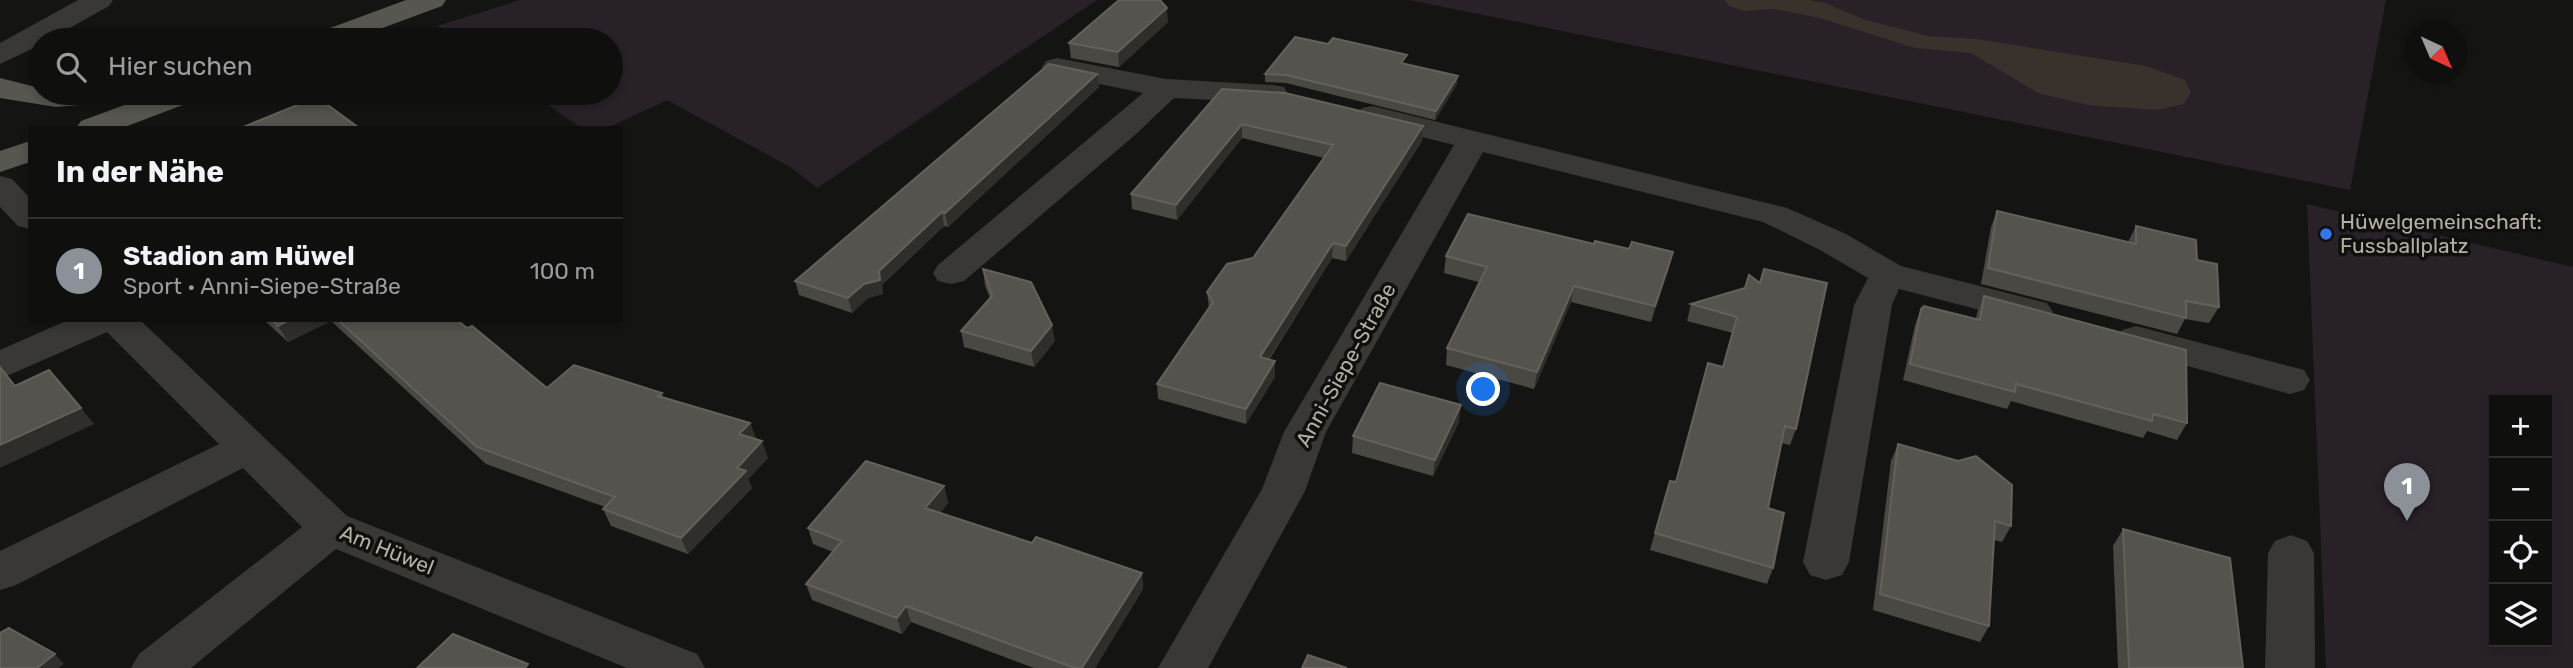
<!DOCTYPE html>
<html lang="de">
<head>
<meta charset="utf-8">
<style>
	body { margin:0; font-family:Rubik,sans-serif; background:#181817; color:#f1f3f6 }
	.controls { position:absolute; right:21px; bottom:21px; display:grid; overflow:hidden; border-radius:0px; box-shadow:0 4px 10px #0003 }
	.controls button { width:63px; height:63px; display:grid; place-items:center; padding:0; border:0; border-bottom:2px solid #2f2f2e; background:#0f0f0e; color:#f1f3f6; font:35px sans-serif }
	.compass { position:absolute; left:2405px; top:21px; width:63px; height:63px; border-radius:50%; background:#0f0f0e; box-shadow:0 4px 10px #0003; rotate:136deg }
	.you { position:absolute; left:1484px; top:390px; width:24px; height:24px; margin:-18px; border:5px solid #fff; border-radius:50%; background:#1a73e8; box-shadow:0 0 0 10px #1a73e833 }
	.badge { display:grid; place-items:center; width:46px; height:46px; border-radius:50%; background:#8c9099; color:#fff; font-size:23px; font-weight:700 }
	.pin { position:absolute; translate:-50% -58px; filter:drop-shadow(0 2px 4px #0008) }
	.pin::after { content:''; position:absolute; top:37px; width:24px; height:21px; background:inherit; clip-path:polygon(0 0,100% 0,50% 100%) }
	.list { margin:0; padding:0; list-style:none }
	h2 { display:flex; justify-content:space-between; align-items:center; height:91px; margin:0; padding:0 28px; font-size:30px }
	h2 small { font-size:23px; font-weight:400; color:#9b9c9e }
	.list li { display:grid; grid-template-columns:46px 1fr auto; gap:21px; align-items:center; box-sizing:border-box; height:105px; padding:0 28px; border-top:2px solid #2f2f2e }
	.list b { display:block; font-size:26px; white-space:nowrap }
	.list p { margin:0; font-size:23px; white-space:nowrap; color:#9b9c9e }
	.list em { font-size:23px; font-style:normal; color:#9b9c9e }
	.icon { flex:none; width:38px; height:38px; fill:none; stroke:currentColor; stroke-width:2; stroke-linecap:round; stroke-linejoin:round }
	.map { position:relative; flex:none; width:2573px; height:668px; overflow:hidden }
	.search { position:absolute; background:#0f0f0e; box-shadow:0 4px 10px #0003; left:28px; top:28px; width:595px; height:77px; display:flex; align-items:center; gap:18px; box-sizing:border-box; padding:0 24px; border-radius:38px; color:#9b9c9e; font-size:26px }
	.panel { position:absolute; background:#0f0f0e; box-shadow:0 4px 10px #0003; left:28px; top:126px; width:595px; height:196px; border-radius:0px }
	.map>svg:first-child { display:block }
</style>
</head>
<body>
<div class="map">
<svg width="2573" height="668" viewBox="0 0 2573 668">
	<rect width="100%" height="100%" fill="#141412"/>
	<path fill="#292128" fill-rule="evenodd" d="M520 0H1097L817 188 792 168 667 100 607 128H581L531 93H611V40H457L437 26Z
		M1409 0H2386L2350 190Z
		M2307 204 2573 267V668H2326ZM2494 400H2547V642H2494Z"/>
	<path fill="#39312b" d="M1725 0H1809L1825 3 1863 19 1928 36 1976 39 2146 66 2185 80 2191 92 2184 104 2157 110 2088 105 2038 93 1971 53 1915 48 1820 18 1774 9 1744 11 1729 6Z"/>
	<g fill="none" stroke-linecap="round" stroke-linejoin="round">
		<path fill="#393834" fill-rule="evenodd" d="M78 0H113L109 6 48 40H40V45L0 64V43Z
			M1057 58 1166 79 1273 85 1284 87 1288 94 1284 101 1273 103 1174 98 1135 135 964 281 951 284 938 281 933 273 938 265 1143 93 1046 73 1042 67 1046 61Z
			M1373 106 1787 208 1846 234 1901 266 2047 303 2053 312 2047 321 2034 324 1899 289 1892 305 1849 562 1842 575 1826 580 1810 575 1803 562 1854 305 1868 278 1820 250 1763 222 1483 152 1326 432 1305 491 1208 668H1158L1262 489 1284 432 1454 145 1362 122 1357 115 1362 108Z
			M0 176 12 179 30 198V229L18 226 0 207Z
			M68 320H140L347 516 697 654 705 668H627L336 549 191 668H131L139 654 302 527 243 468 16 585 0 590V551L219 444 107 332 0 379V350Z
			M2136 326 2304 370 2310 380 2304 390 2290 394 2122 348 2117 339 2122 330Z
			M2291 535 2307 541 2314 553 2315 668H2265L2268 553 2275 541Z"/>
		<path fill="#585650" fill-rule="evenodd" d="M406 0H446L442 6 350 40H309L314 34Z
			M0 78 40 88V93H130L126 100 115 102 56 107 0 98Z
			M157 93H200L196 100 122 128H76L81 121Z
			M30 141V162L0 172V151Z"/>
	</g>
	<path fill="#494843" d="M1168 22 1119 67 1071 58 1069 43Z
		M1406 64 1457 84 1435 120 1286 83 1265 82V74Z
		M1097 74 1099 87 948 227 944 226 882 285 883 294 868 298 852 313 799 295 795 281Z
		M1222 89 1423 126 1422 141 1346 261 1332 258 1269 360 1275 361V377L1246 424 1158 399 1157 384 1209 308 1207 292 1253 258 1324 158 1242 138 1177 220 1132 209 1131 194Z
		M1997 211 2128 242 2136 226 2197 260 2219 307 2209 323 2185 319 2177 334 1981 284 1991 227Z
		M1594 244 1629 249 1673 252 1669 268 1651 322 1571 302 1534 389 1446 365 1447 348 1479 282 1444 273 1446 256Z
		M983 269 1055 341 1034 367 964 347 961 331 990 298 985 286Z
		M1745 288 1796 429 1790 445 1781 443 1768 508 1773 568 1767 584 1650 550 1670 481 1676 482 1723 367 1733 333 1687 321 1691 304Z
		M1984 296 2187 423 2177 440 2147 431 2143 438 2011 401 2007 409 1903 380 1915 325 1921 309 1976 319 1977 313Z
		M264 320H457L547 388 662 393 663 397 750 423 756 439 768 458 748 479 752 488 688 554 611 526 603 509 605 507 486 464 331 321 288 342Z
		M1459 422 1433 476 1352 453 1353 436Z
		M1898 444 2011 526 2002 542 1994 540 1989 626 1980 642 1873 610 1891 461Z
		M944 486 948 503 940 513 1032 543 1142 573 1143 589 1095 668H1034L911 622 902 634 812 600 806 584 833 552 813 544 808 528Z
		M2123 529 2243 668H2118L2113 546Z"/>
	<path fill="#2f2e2b" d="M1167 8 1168 22 1119 67 1118 52Z
		M1097 74 1099 87 948 227 945 213Z
		M1458 76 1457 84 1435 120 1436 111Z
		M1242 124V138L1177 220 1176 205Z
		M1423 126 1422 141 1346 261V246Z
		M942 212 944 226 882 285 883 294 868 298 852 313 848 298Z
		M1333 243 1332 258 1260 373V357Z
		M1673 252 1669 268 1651 322 1655 306Z
		M1574 286 1571 302 1534 389 1537 372Z
		M289 320H330L331 321 288 342 278 326Z
		M1052 325 1055 341 1034 367 1031 351Z
		M1275 361V377L1246 424V409Z
		M1461 405 1459 422 1433 476 1435 460Z
		M81 408 94 424 0 468V445Z
		M750 423 756 439 739 434Z
		M762 441 768 458 748 479 752 488 688 554 681 538 737 468Z
		M944 486 948 503 929 525 925 508Z
		M1142 573 1143 589 1095 668H1082Z
		M906 606 911 622 902 634 897 618Z
		M55 654 64 664 58 668H37Z"/>
	<path fill="#55534e" stroke="#64615b" stroke-width="2" d="M1119 0H1160L1167 8 1118 52 1069 43Z
		M1295 37 1328 44 1333 38 1407 55 1401 63 1458 76 1436 111 1286 75 1265 74Z
		M1049 64 1097 74 945 213 942 212 879 271 880 280 864 284 848 298 795 281Z
		M1222 89 1285 93 1423 126 1346 246 1333 243 1260 357 1275 361 1246 409 1157 384 1213 302 1207 292 1227 264 1253 258 1333 145 1242 124 1176 205 1131 194Z
		M317 97 359 128H241Z
		M1997 211 2136 244V226L2196 240 2197 260 2217 264 2219 307 2186 301V318L1988 268Z
		M1468 214 1594 244 1595 241 1629 249 1632 242 1673 252 1655 306 1574 286 1537 372 1447 348 1487 267 1446 256Z
		M983 269 1031 282 1052 325 1031 351 961 331 992 296Z
		M1764 269 1827 283 1796 429 1785 426 1768 508 1784 513 1773 568 1655 533 1670 481 1676 482 1708 363 1723 367 1737 317 1691 304 1745 288 1749 275 1760 283Z
		M1984 296 2186 350 2187 423 2153 414 2152 421 2016 384 2015 392 1910 364 1921 309 1924 306 1980 320Z
		M272 320H289L278 326Z
		M338 320H457L467 328 472 326 547 388 574 365 662 393 658 396 750 423 739 434 762 441 737 468 746 471 681 538 603 509 615 497 477 447Z
		M0 367 15 386 49 370 81 408 0 445Z
		M1380 383 1461 405 1435 460 1353 436Z
		M1898 444 1958 461 1976 456 2012 485 2011 526 1995 521 1989 626 1880 594Z
		M866 461 944 486 925 508 1032 543 1036 537 1142 573 1082 668H1075L906 606 897 618 806 584 842 541 808 528Z
		M2123 529 2230 558 2243 668H2133L2129 667Z
		M9 628 55 654 37 668H0V633Z
		M453 634 528 664 525 668H417Z
		M1308 655 1347 668H1302Z"/>
	<circle fill="#3477ea" stroke="#0f0f0d" stroke-width="2.5" cx="2326" cy="234" r="7"/>
	<g text-anchor="middle" stroke-width="7" stroke-linejoin="round" paint-order="stroke">
		<g font-size="21" fill="#b4afa4" stroke="#0f0f0d" text-anchor="start">
			<text x="2340" y="229">Hüwelgemeinschaft:<tspan x="2340" dy="24">Fussballplatz</tspan></text>
		</g>
		<g font-size="21" fill="#b4afa4" stroke="#0f0f0d">
			<text transform="translate(1346 365) rotate(-61)" y="7">Anni-Siepe-Straße</text>
			<text transform="translate(387 550) rotate(22)" y="7">Am Hüwel</text>
		</g>
	</g>
</svg>
<div class="controls">
<button>+</button>
<button>−</button>
<button><svg class="icon" aria-label="locate" viewBox="0 0 24 24"><circle cx="12" cy="12" r="6"/><path d="M12 2v4M12 18v4M2 12h4M18 12h4"/></svg></button>
<button><svg class="icon" aria-label="layers" viewBox="0 0 24 24"><path d="M12 4l9 5-9 5-9-5zM3 14l9 5 9-5"/></svg></button>
</div>
<svg class="compass" viewBox="-18 -18 36 36"><path d="M0-13l5 13h-10z" fill="#e53935"/><path d="M0 13l5-13h-10z" fill="#9b9c9e"/></svg>
<div class="you"></div>
<div class="pin badge" style="left:2407px;top:521px">1</div>
<div class="search"><svg class="icon" aria-label="search" viewBox="0 0 24 24"><circle cx="10" cy="10" r="6"/><path d="M15 15l6 6"/></svg>Hier suchen</div>
<section class="panel">
<h2>In der Nähe<small></small></h2>
<ul class="list">
<li><span class="badge">1</span><div><b>Stadion am Hüwel</b><p>Sport · Anni-Siepe-Straße</p></div><em>100 m</em></li>
</ul>
</section>
</div>
</body>
</html>
